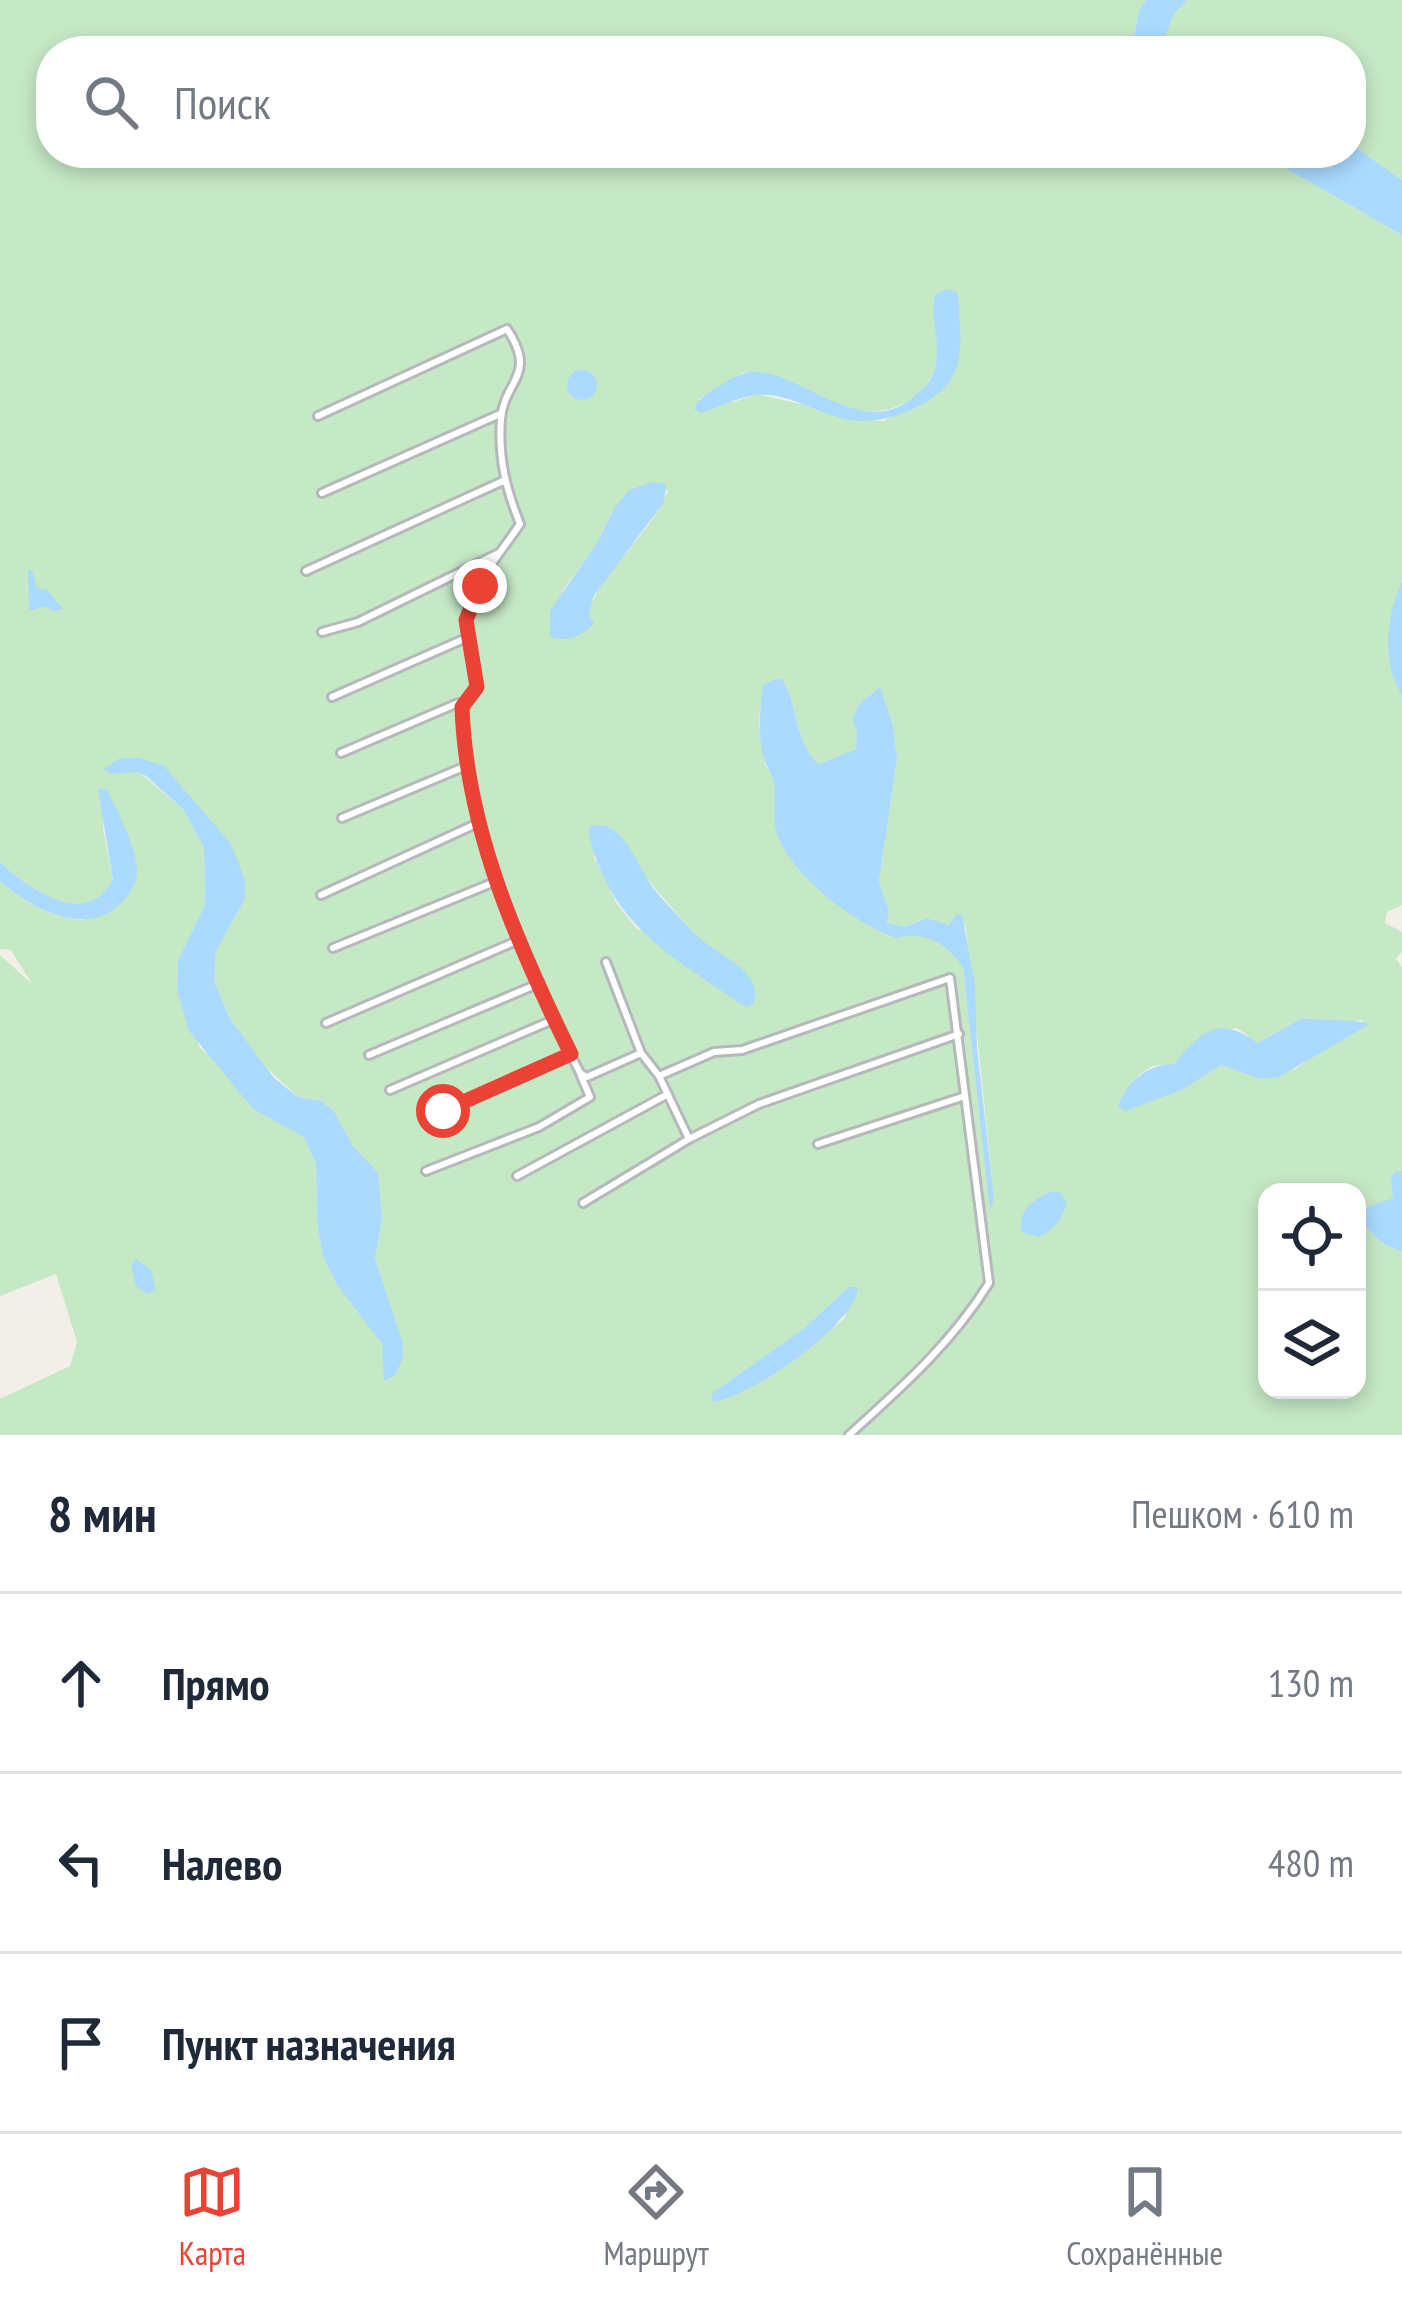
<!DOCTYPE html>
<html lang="ru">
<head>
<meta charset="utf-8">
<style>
	body { margin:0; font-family:"PT Sans Narrow",sans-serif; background:#f6f6f7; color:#1f2937 }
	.controls { position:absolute; right:36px; bottom:36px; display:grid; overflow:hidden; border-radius:24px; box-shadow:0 6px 18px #0003 }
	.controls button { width:108px; height:108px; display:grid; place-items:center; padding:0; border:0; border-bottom:3px solid #e0e1e3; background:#fff; color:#1f2937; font:60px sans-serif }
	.stop { position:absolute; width:36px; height:36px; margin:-27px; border:9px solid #ea4335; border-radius:50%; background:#fff }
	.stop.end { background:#ea4335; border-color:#fff; box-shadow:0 3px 12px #0008 }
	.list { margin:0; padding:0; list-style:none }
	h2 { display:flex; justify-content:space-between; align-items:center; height:156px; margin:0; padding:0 48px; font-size:51px }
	h2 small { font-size:39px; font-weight:400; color:#747a83 }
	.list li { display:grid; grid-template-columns:78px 1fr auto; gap:36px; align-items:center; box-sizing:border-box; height:180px; padding:0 48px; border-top:3px solid #e0e1e3 }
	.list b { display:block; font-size:45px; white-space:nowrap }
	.list em { font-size:39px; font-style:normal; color:#747a83 }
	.icon { flex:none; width:66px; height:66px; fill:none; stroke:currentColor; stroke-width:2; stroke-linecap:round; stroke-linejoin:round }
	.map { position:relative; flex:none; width:1402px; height:1435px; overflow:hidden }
	.search { position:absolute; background:#fff; box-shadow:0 6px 18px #0003; left:36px; right:36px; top:36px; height:132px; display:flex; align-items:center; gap:30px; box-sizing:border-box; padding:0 42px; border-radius:48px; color:#747a83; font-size:45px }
	.sheet { height:696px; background:#fff }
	nav { display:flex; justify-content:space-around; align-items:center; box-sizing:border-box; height:168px; border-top:3px solid #e0e1e3; background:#fff; font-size:33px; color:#747a83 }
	nav a { display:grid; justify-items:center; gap:6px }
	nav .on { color:#ea4335 }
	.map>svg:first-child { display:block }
</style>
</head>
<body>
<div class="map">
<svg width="1402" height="1435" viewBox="0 0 1402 1435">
	<rect width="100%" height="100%" fill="#f1efe8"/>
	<path fill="#c5e8c5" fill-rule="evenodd" d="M0 0H1146L1139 10 1131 51H51V153H1259L1402 235V581C1387 615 1382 662 1402 695V905L1387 912 1385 923 1402 932V952L1396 958 1402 968V1172H1394L1391 1178 1394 1198 1362 1213 1361 1222 1382 1243 1402 1252V1435H0V1399L70 1366 77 1342 56 1274 0 1296V955L32 984 11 950 0 949V881C21 900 52 919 82 920L137 869 107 789 103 828 113 881C84 930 31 889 0 862ZM935 296 944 387 883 421 845 419 822 409 758 394 733 402 698 400 743 372C761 377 780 381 798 386 816 392 832 404 849 409 887 419 929 400 937 360 941 338 930 317 935 296ZM668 490C656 528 589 586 589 615L562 592 598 541 615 507ZM782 679C799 706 794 743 819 764L856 749 857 732 852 719 860 703 880 687 893 725 897 758 879 882 889 910 887 923 906 927 927 918 949 925 957 915 966 928 994 1198 990 1206 963 967 955 952 925 936 887 934 864 922 785 848 776 829 774 779 765 764 759 727 760 707ZM164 766 245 899 216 951 214 981 230 1019 254 1056 298 1097 321 1101 334 1111 353 1146 377 1173 382 1220 375 1258 403 1345 385 1380 383 1344 323 1256 317 1223 316 1164 304 1136 253 1109 218 1062 200 1048 177 990 178 960 205 905 204 847 183 809 139 772ZM593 855 648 880 705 946 736 964 637 929 617 904ZM1302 1018 1338 1023 1364 1020 1295 1069 1257 1078 1221 1065 1184 1089 1125 1110 1127 1089 1139 1075 1152 1066 1174 1064 1204 1034 1237 1028 1258 1043ZM1267 1192H1357V1390H1267ZM849 1287 845 1318 785 1367 718 1389 802 1330Z
		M1187 0H1402V180L1351 144V51H1173L1166 34 1174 14Z"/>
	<path fill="#aadaff" d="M1146 0H1187L1174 14 1166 34 1173 51H1131L1139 10Z
		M1351 144 1402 180V235L1259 153H1351Z
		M947 289 958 293C959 318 965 353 953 376 936 407 877 428 845 419 818 413 783 391 755 395 737 398 718 407 701 413L694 409C699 397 710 392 721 385 735 376 748 369 765 373 812 382 865 437 912 398 919 392 928 385 931 378 946 349 928 323 935 295Z
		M567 385a15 15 0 1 1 30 0a15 15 0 1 1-30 0Z
		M653 482 666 484 664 502 593 597 589 615 594 623C583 637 567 642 550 637V611L598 541 615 507 629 490Z
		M32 570 37 589 47 590 63 609 54 611 45 606 29 611 28 571Z
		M1402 581V695C1381 661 1386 617 1402 581Z
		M776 679H782C799 706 794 743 819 764L856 749 857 732 852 719 860 703 880 687 893 725 897 758 879 882 889 910 887 923 906 927 927 918 949 925 957 914 962 915 975 984 977 1048 994 1198 990 1210 963 967C949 946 924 929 897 938 855 924 789 875 776 830 772 817 776 799 774 784 773 775 767 768 764 759 757 735 760 709 763 685Z
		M120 758H139L164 766 231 844 245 880V899L216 951 214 981 230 1019 274 1078 298 1097 321 1101 334 1111 353 1146 378 1173 382 1220 375 1258 403 1344 402 1360 395 1375 384 1381 382 1344 336 1283 323 1256 317 1223 316 1164 304 1137 253 1109 189 1031 177 990 178 960 205 905 204 847 183 809 146 776 138 772 111 774 104 769Z
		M98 789H107C118 813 134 841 137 868 138 881 132 891 123 901 89 940 31 909 0 881V862C30 889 85 930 113 880Z
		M604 825C632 837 637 868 655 890 666 904 680 917 692 931 713 955 764 968 754 1003L747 1007 741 1004C668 954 608 923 588 830L592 826Z
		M1302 1018C1321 1021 1356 1019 1370 1024L1277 1078H1257L1221 1065 1184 1089 1125 1111 1118 1106C1128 1080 1147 1065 1174 1064 1203 1030 1218 1015 1258 1043Z
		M1402 1171V1252L1382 1243 1361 1222V1213L1368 1207 1393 1198 1391 1178 1394 1172Z
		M1050 1192H1060L1067 1203C1061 1221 1055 1228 1039 1237L1021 1232C1019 1210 1031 1201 1050 1192Z
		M136 1259 151 1270 156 1290 147 1294 136 1286 131 1266Z
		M849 1287H858C855 1326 750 1397 713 1402L711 1395 718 1389 802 1330Z"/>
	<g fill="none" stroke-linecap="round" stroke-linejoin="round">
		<g stroke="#b5b8bc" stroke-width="12">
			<path id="minor" d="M318 416 507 329C538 376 504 380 501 419 498 458 506 489 520 524 501 553 465 592 466 629 467 649 476 667 477 687L462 707
				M322 493 500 414
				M306 571 503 481
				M322 632 358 622 499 553
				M332 697 466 638
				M341 753 458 703 462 707C466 833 519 934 567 1047L580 1073 587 1077 641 1053 659 1076 714 1052 742 1050 950 978 989 1283C952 1343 901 1388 849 1435
				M342 818 466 766
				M321 895 476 824
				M333 948 497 881
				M606 962 641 1053
				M326 1023 521 939
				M369 1055 540 983
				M659 1076 689 1139
				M390 1090 555 1019
				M444 1111 571 1055
				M818 1144 965 1096
				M426 1171 539 1127 590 1097 581 1076
				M517 1176 668 1094
				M583 1203 689 1139 759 1104 959 1034"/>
		</g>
		<use href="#minor" stroke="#fff" stroke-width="6"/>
	</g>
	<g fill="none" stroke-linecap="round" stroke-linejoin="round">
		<path stroke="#ea4335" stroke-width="15" d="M443 1111 571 1054C518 946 466 829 462 707L477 687 466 620 480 586"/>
	</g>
</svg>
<div class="controls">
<button><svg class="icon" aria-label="locate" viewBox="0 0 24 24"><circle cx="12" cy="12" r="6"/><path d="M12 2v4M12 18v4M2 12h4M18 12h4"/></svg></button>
<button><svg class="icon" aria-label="layers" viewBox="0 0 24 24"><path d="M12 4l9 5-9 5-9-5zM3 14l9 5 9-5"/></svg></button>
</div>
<div class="stop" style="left:443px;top:1111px"></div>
<div class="stop end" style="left:480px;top:586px"></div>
<div class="search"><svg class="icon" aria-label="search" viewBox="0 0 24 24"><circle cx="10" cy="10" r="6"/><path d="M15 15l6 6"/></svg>Поиск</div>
</div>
<section class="sheet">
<h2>8 мин<small>Пешком · 610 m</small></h2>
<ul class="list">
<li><svg class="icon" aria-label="ahead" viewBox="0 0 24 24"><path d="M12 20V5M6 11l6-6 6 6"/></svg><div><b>Прямо</b></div><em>130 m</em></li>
<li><svg class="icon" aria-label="left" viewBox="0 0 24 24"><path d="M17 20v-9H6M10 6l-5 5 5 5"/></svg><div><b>Налево</b></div><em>480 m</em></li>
<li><svg class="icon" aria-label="arrive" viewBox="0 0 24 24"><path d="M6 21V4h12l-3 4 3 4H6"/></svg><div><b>Пункт назначения</b></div></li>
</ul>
</section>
<nav>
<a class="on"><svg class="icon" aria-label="map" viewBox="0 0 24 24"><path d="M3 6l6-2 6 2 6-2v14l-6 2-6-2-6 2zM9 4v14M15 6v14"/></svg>Карта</a>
<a><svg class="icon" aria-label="directions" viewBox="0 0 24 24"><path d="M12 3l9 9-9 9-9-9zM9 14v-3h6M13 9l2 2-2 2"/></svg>Маршрут</a>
<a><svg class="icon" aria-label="saved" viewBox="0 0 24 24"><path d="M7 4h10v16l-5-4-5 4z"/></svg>Сохранённые</a>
</nav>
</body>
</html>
